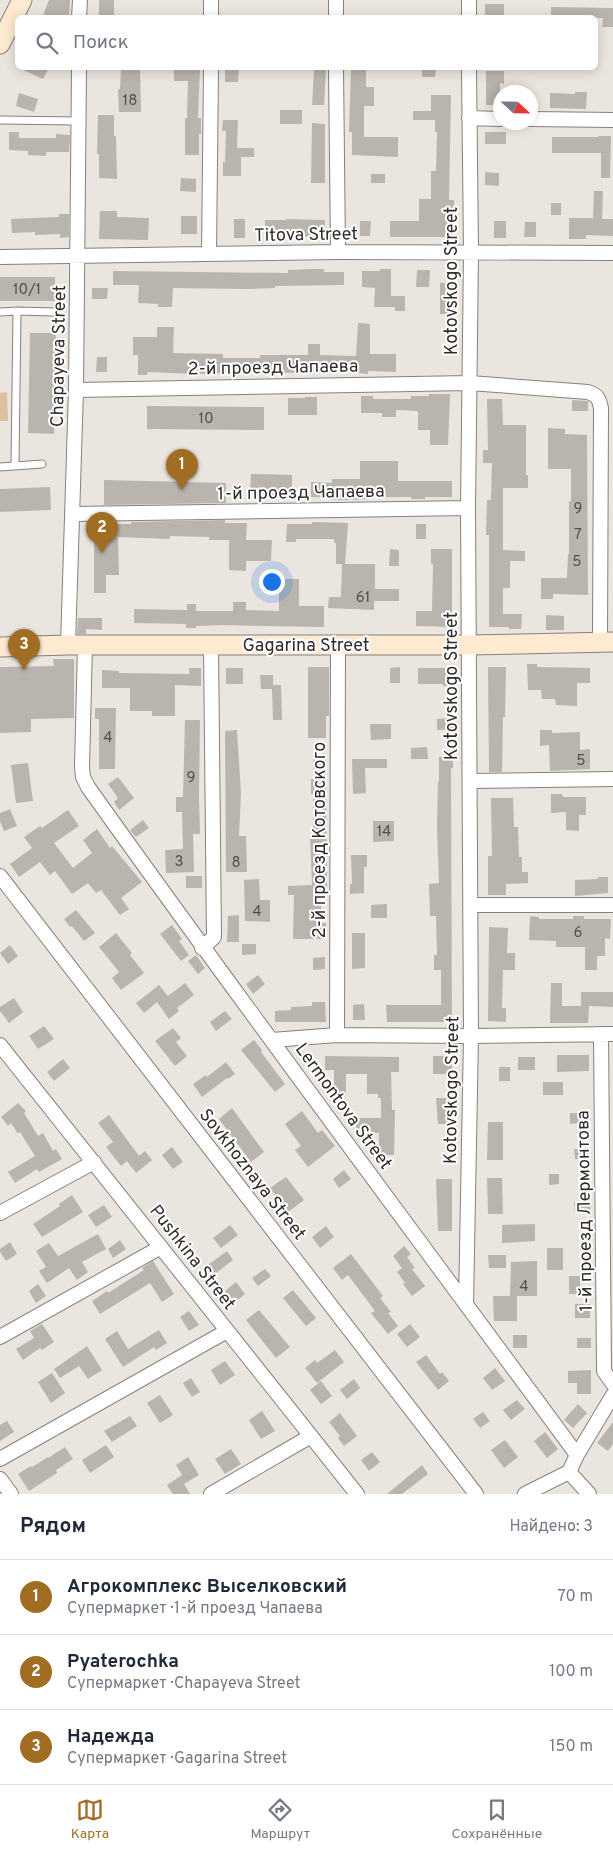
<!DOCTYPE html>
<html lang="ru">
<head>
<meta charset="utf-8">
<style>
	body { margin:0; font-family:Overpass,sans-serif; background:#f6f6f7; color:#1f2937 }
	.compass { position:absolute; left:493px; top:85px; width:45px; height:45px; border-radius:50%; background:#fff; box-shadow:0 2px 12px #0003; rotate:112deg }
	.you { position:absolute; left:271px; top:581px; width:18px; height:18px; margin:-12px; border:4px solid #fff; border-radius:50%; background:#1a73e8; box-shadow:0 0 0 8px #1a73e833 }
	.badge { display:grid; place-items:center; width:32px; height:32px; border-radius:50%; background:#a06d23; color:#fff; font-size:16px; font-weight:700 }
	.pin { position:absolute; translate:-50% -41px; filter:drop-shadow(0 1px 2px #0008) }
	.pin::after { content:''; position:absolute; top:26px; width:18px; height:15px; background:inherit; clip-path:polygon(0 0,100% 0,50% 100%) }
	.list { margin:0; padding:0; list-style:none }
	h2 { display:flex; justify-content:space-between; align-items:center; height:65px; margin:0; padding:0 20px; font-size:21px }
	h2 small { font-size:16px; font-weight:400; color:#747a83 }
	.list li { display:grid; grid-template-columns:32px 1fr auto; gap:15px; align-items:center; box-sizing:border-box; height:75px; padding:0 20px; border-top:1px solid #e0e1e3 }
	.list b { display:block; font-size:19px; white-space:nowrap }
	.list p { margin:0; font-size:16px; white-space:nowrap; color:#747a83 }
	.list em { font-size:16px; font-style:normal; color:#747a83 }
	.icon { flex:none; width:28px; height:28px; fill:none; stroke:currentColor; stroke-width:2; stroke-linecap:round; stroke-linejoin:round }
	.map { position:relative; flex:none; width:613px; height:1494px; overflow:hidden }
	.search { position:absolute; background:#fff; box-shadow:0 2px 12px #0003; left:15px; right:15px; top:15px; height:55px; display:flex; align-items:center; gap:12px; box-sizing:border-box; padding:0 18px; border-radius:8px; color:#747a83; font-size:19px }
	.sheet { height:290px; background:#fff }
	nav { display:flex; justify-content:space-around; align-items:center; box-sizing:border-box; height:70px; border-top:1px solid #e0e1e3; background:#fff; font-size:14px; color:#747a83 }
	nav a { display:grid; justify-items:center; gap:2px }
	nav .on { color:#a06d23 }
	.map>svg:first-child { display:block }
</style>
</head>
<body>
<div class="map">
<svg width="613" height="1494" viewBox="0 0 613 1494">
	<rect width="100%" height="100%" fill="#ebe5df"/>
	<path fill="#ddc09d" d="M7 392 8 421H0V393Z"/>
	<path fill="#b9b4ae" d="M49 0H70L69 18H42Z
		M99 0H114V18H99Z
		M485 4H504V18H485Z
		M551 7 613 8V27H602L603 18H551Z
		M19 68H49L43 79Z
		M121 68H140L141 112H119L118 89H120Z
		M225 68H239L238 82H225Z
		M351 68H366V87H374V106H364V137H398V157L352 155V132H349Z
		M422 68H436L435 77H422Z
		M174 69H200L198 118H201V134H199V155H185V118H187L188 81H174Z
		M314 70H326L324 105H312Z
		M486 71H504V84L500 83V105H486Z
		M575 92H587L586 109 550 108V93L575 94Z
		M19 93 38 99 34 112 16 106Z
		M431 95H451L449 200H454L453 237H390V221H419V199H431V171H436L437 132H435V120H413V111H431Z
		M280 110H302V124H280Z
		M98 115H114V136H116L117 179 99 178V154H97Z
		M223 120H238L237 148H254V157H241V176H223V162H225L226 131H222Z
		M312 123 325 124V183H311Z
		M9 132H19V138H56V134L70 135 69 152H46V156L28 155V151L9 150Z
		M485 132H506V144H485Z
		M598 136H611L610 178H601V153H552V137H598Z
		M485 172 499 173V186L485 185Z
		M371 174H385V183H371Z
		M181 178 196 179V192L180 191Z
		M594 191H603L602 219H613V236L586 235V239H569V218H593Z
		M551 203H561V215H551Z
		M100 211H117V217L149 218 148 240 99 239Z
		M59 214H69V237L60 238V234L35 235V232L12 233 11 219 59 217Z
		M181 216H197V234H181Z
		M234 219H245V238H234Z
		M286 219 325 220V237L265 236V220H286Z
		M360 221H371L370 236H360Z
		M494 221H506V238H494Z
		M525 222H536V237H524Z
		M313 269H324V272H344V285L275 286V288L248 289 173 288 172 307H158V304L138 303 139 285H113V271L288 273V270Z
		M380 269H391V296H405V311H395V307H374L375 288 362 287V271H380Z
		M417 270H430L429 287H416Z
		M0 277H55V301H0Z
		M440 283H456L455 314H440Z
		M92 288H108L107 299H92Z
		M358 323 370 324V354H396V372L368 371V374L356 373V371L320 370V374L274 372 196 374 148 372 147 375H138V355H133V337H157V327H174L173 353 223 354V358H260V355H308V344H320V355L356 356Z
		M30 333H56L54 434 28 433Z
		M97 357H107V372H96Z
		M429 394H450L448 445H430V430H418V411L396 410V417H382V413H361V396H373V399H411V396H429Z
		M305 397H317V415H288V398H305Z
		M487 399H502L503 425H526V475H528V488H503V550L525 551V561H510V588H503V614H522L521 629H509V627H489V535H486L487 500H491L492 463H483V450H488Z
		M572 400 588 401V411H572Z
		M147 406 264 407V430L147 429Z
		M548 428 565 429V434L587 435 588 595 553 594V599H541V578H567L568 554H569V501H571V469H548Z
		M360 461H398V481H452V497H425V499H411V497H372V499L347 500H331V497H311V482L332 483V479H360Z
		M251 474 292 475V498L250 497Z
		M104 480 226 483V503L104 505Z
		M50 487 51 510 0 512V489Z
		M225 520V523H247L246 540H272L271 561H246V571L229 570V540H209V537L170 536V539L118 537 119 575H106V593H94V532H104L103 524H131V522Z
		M312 522 348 523 345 564H375V589H399V601H374V610L328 608 329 597H341L342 564H336V543H334V539H296V542H286L287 524H312Z
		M416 524H426V539H416Z
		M390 549 399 550V566H389Z
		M431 549H452V627L416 626V611H432L433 564H431Z
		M279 579H299V606H324V627L222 625 196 626V628H186V624L134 623V609L187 610V604H196V611H233V602H246V610L279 611Z
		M546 615 564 616V630H546Z
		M78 618H102V630L86 629V634H77Z
		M53 659H74V718L31 719V732L0 733V667L54 666Z
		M527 664H537V667L590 668V683H577V706L556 705 555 699H542L541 690H528Z
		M308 667H329V716H326V738H308Z
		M400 667V683H390V668Z
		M488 667H506L505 717H503L502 772H489Z
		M189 668H201V686L175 685V716H152V711H130V688H102V670L119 671V673L189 674Z
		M226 668H243V684H226Z
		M418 668H452V686H443V684H418Z
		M260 675H273V685H281L282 720H273L272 689H261Z
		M95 708H116L115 769H99V719H95Z
		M453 718 454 729 437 730V719Z
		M185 720H200L199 797 200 834H193L194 872 166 873 165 850 183 849 182 812H176V797H183Z
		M370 724H391V739L371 740Z
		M237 730 241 794 239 836H246L247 872H226L225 731Z
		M540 730H552V733L580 732V750L590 749V769L550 771 549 745 540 746Z
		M427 747 428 759H411V748Z
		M453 756V768H451L452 1022H387L386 1005H441V970H434V955H437L436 916H430L429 884 439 883 437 828 438 782 439 781V757Z
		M326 758 327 893H321V923H326V939H293L294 895H288V886L312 885 310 834H313V794H311V779H314L313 759Z
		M352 759H387V768H365L366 793 353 794Z
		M28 763 33 801 16 803 11 765Z
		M118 777 134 798 119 810 114 802 118 798 108 784Z
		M551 794H562L563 797H586V815H579V831L566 830V812L551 813Z
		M491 798H513L514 827H518L519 857H522V872H528V883L506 884V895H488V856H492Z
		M10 809 17 826 4 831 0 821V813Z
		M68 810 79 826 54 843 73 868 92 853 83 840 97 829 110 848 112 846 142 882 121 898 129 909 120 915 101 890 96 893 88 883 72 894 55 871 50 875 40 862 19 877 10 864 32 848 24 837 40 826 42 828Z
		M143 820 149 828 136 837 130 830Z
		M373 821H394V841L373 842Z
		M351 855H367V867H364V893L350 894V884H352Z
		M186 876H202V888H186Z
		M598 877H608V893L575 896V880L598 879Z
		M259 879 260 900H270V922L245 921 244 880Z
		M387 904V918H371V905Z
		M76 910 95 933 84 941 72 926 70 927 64 919Z
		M239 915V942H227L228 916Z
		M530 916 539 917V919H573V916H584V919H611L610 939 605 938V956H597V970H585V947H556V941L529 940Z
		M172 925 182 939 179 941 189 955 181 961 160 934Z
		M489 927 508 928 507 953H515V970H503L502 1008H506V1022L488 1021Z
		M116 933 132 953 130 955 144 973 121 990 112 978 119 972 99 947Z
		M352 933H365V968L352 969Z
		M242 944H256V954L242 955Z
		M10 945 18 956 8 964 0 953Z
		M196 955 205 968 198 974 188 961Z
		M325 957V969L313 970V958Z
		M258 975 265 984 253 994 246 984Z
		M185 983 194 995 177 1008 179 1011 169 1019 157 1002 144 1013 136 1003 159 985 168 996Z
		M551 983H562V1006H581V992H613V1007L589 1006 588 1023H550Z
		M14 998 23 1012 9 1023 0 1011V1007Z
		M312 1002H325L326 1022H275V1011L291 1010V1007L312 1006Z
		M364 1004 365 1020H353V1005Z
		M225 1011 232 1019 216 1031 210 1022Z
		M44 1026 54 1039 38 1049 29 1036Z
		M173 1028 181 1038 176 1042 187 1056 175 1066 155 1041Z
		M254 1040 262 1050 261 1052 285 1084 275 1092 241 1050Z
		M557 1055H589V1071L557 1072Z
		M325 1056 399 1057V1072H391L392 1110H395L394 1155H379V1133H356V1118H381V1098H378V1094H367V1074H346V1096H334V1070H325Z
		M433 1056H452V1074H433Z
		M518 1057H535V1070H518Z
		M63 1059 70 1068 54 1081 47 1072Z
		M226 1062 235 1074 228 1079 227 1078 202 1097 193 1084 206 1075 207 1077Z
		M499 1067H510V1081H499Z
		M543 1082H563V1095H543Z
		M436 1098H452V1124H438Z
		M18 1103 26 1111 24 1113 38 1136 43 1133 53 1151 56 1149 62 1159 39 1172 37 1169 15 1183 8 1172 35 1156 20 1132 18 1134 11 1123 8 1126 1 1117Z
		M232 1108 264 1152 251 1162 219 1119Z
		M302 1111 318 1133 322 1130 335 1146 308 1167 295 1150 301 1146 285 1124Z
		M570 1113H583V1123L570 1124Z
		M109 1115 139 1156 145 1151 152 1160 136 1173 127 1161 121 1166 106 1147 113 1142 98 1123Z
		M488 1122H503V1160H487Z
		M172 1147 183 1162 173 1169 162 1155Z
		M574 1149H589L590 1159H575Z
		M344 1170 351 1179 339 1188 333 1179Z
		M549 1174H559V1184L549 1185Z
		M286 1177 304 1200 288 1212 270 1188Z
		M487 1178H502L503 1214H488Z
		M436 1179H452V1231H438Z
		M72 1195 83 1212 42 1237 33 1224 60 1206 59 1204Z
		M574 1202H591L590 1212H575Z
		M104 1205 112 1217 96 1227 88 1215Z
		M535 1224V1241L502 1243V1225Z
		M230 1225 238 1235 221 1248 213 1238Z
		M326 1226 334 1237 320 1248 312 1237Z
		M98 1234 106 1249 82 1262 88 1272 77 1280 69 1268 47 1283 39 1271 46 1267 36 1251 49 1243 58 1256Z
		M120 1240 126 1249 113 1258 108 1249Z
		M10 1242 17 1254 6 1261 0 1252V1249Z
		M404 1246 411 1254 407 1257 415 1268 412 1269 425 1286 412 1296 403 1284 405 1283 397 1272 402 1268 393 1256Z
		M547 1248H563V1270H547Z
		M227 1251 233 1260 212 1276 205 1267Z
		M351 1254 383 1296 380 1298 391 1312 388 1313 398 1326 388 1334 371 1313 375 1311 348 1275 342 1280 333 1268Z
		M488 1255H506V1268H489Z
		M153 1261 174 1294 162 1302 150 1283 100 1314 92 1301 107 1291 108 1293 144 1270 142 1268Z
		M537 1261V1296H510L511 1262Z
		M265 1269 271 1276 258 1286 252 1278Z
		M569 1276H580V1294H569Z
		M236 1282 245 1294 234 1303 225 1291Z
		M38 1284 46 1296 36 1303 29 1291Z
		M293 1290 316 1318 306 1326 283 1298Z
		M493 1296H517V1321H494Z
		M575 1304H590V1318H575Z
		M259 1310 290 1347 276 1358 246 1320Z
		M189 1311 199 1325 189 1331 180 1317Z
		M42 1324 54 1342 42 1350 40 1348 23 1360 16 1349 34 1338 30 1331Z
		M410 1324 420 1337 407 1347 397 1334Z
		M159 1330 167 1343 156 1350 154 1347 123 1367 105 1339 117 1331 128 1349Z
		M513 1335H527V1348H513Z
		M577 1338H591V1348H577Z
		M87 1346 102 1370 88 1379 79 1366 60 1378 54 1369Z
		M335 1350 344 1362 317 1383 305 1368 315 1360 317 1363Z
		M426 1355 440 1374 442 1372 449 1381 438 1390 416 1362Z
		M225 1361 235 1375 220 1385 211 1370Z
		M495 1368 505 1381 492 1390 483 1378Z
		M591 1370V1394H577V1383H568V1371Z
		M52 1373 65 1393 51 1403 38 1382Z
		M191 1378 200 1392 192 1397 183 1383Z
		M354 1379 360 1388 347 1399 340 1390Z
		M321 1381 332 1396 321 1404 310 1390Z
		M160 1395 173 1415 160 1423 147 1403Z
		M517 1400 525 1409 511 1420 503 1410Z
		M578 1404 587 1413 573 1428 564 1420Z
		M262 1411 275 1431 261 1439 249 1420Z
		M483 1412 490 1421 480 1428 473 1419Z
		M340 1413 357 1436 344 1446 338 1438 340 1436 329 1422Z
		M130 1416 137 1426 112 1442 104 1431Z
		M7 1421 14 1432 0 1441V1425Z
		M613 1422V1444L608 1451 597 1443Z
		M545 1432 558 1449 547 1458 534 1441Z
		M505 1440 518 1457 504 1468 491 1450Z
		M106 1445 114 1457 90 1473 82 1460Z
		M65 1447 73 1459 56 1470 57 1473 29 1491 18 1474 31 1466 32 1467 48 1457V1458Z
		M231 1449 241 1464 225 1474 215 1459Z
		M372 1452 380 1462 369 1471 361 1460Z
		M188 1457 199 1475 184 1484 190 1494H173L167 1485 182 1475 176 1465Z
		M422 1465 428 1474 402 1494H387Z"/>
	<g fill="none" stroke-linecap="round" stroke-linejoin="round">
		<g stroke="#85807b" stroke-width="9">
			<path id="lane" d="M0 120 79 121
				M17 311 55 312
				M0 312 17 311 15 465
				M0 467 42 464"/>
		</g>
		<g stroke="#85807b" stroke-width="16">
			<path id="street" d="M336 0V18
				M79 18 80 0
				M211 18V0
				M469 18V0
				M336 68 338 252
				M469 118 500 119
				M530 119 613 120
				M209 254 211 68
				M0 257 338 252 613 253
				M76 390 470 383 588 392C597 395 599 398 601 408L600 642
				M73 514 468 508
				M68 645 76 390 79 68
				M85 645 82 767 83 777 88 787C248 1012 414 1233 577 1455
				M470 781 613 779
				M0 876 476 1494
				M470 905H613
				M202 948 214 937 211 646
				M601 1034 604 1371 613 1384
				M337 1035 338 645
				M272 1040 337 1035 471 1036 613 1034
				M0 1045 357 1494
				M0 1213 94 1162
				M466 1304 471 1036 468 508 471 252 469 68
				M0 1337 161 1247
				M0 1459 227 1331
				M569 1472 589 1494
				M0 1479 11 1494
				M211 1494 311 1436
				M525 1494 569 1472 577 1455 613 1395"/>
		</g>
		<g stroke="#85807b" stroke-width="21">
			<path id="secondary" d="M0 44 22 0
				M0 647 68 645H469L613 642"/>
		</g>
		<use href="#lane" stroke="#fff" stroke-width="7"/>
		<use href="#street" stroke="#fff" stroke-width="14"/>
		<use href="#secondary" stroke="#fdead1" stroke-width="19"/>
	</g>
	<g text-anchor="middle" stroke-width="4" stroke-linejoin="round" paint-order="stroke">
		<g font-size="15" fill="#524f4c">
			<text x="130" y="105">18</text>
			<text x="27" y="294">10/1</text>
			<text x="206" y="423">10</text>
			<text x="578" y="513">9</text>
			<text x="578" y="539">7</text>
			<text x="577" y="566">5</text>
			<text x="363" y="602">61</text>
			<text x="108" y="742">4</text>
			<text x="581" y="765">5</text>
			<text x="191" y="782">9</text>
			<text x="384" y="836">14</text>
			<text x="179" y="866">3</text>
			<text x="236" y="867">8</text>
			<text x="257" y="916">4</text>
			<text x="578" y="937">6</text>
			<text x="524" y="1291">4</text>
		</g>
		<g font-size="18" fill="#2f2d2b" stroke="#fff">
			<text transform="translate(306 234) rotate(-1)" y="6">Titova Street</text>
			<text transform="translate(451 281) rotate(-90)" y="6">Kotovskogo Street</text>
			<text transform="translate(58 356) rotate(-89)" y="6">Chapayeva Street</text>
			<text transform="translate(273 367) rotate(-1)" y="6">2-й проезд Чапаева</text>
			<text transform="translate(301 492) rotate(-1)" y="6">1-й проезд Чапаева</text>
			<text x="306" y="651">Gagarina Street</text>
			<text transform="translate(451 686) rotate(-90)" y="6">Kotovskogo Street</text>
			<text transform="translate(319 840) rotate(-90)" y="6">2-й проезд Котовского</text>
			<text transform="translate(451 1090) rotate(-89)" y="6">Kotovskogo Street</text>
			<text transform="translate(344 1106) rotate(54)" y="6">Lermontova Street</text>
			<text transform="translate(253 1174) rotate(52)" y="6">Sovkhoznaya Street</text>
			<text transform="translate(584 1211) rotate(-91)" y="6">1-й проезд Лермонтова</text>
			<text transform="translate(193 1257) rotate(52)" y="6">Pushkina Street</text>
		</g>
	</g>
</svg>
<svg class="compass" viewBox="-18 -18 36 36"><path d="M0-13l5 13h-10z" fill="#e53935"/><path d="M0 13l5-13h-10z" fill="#747a83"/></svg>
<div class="you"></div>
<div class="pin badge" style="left:182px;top:490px">1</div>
<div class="pin badge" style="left:102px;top:553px">2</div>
<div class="pin badge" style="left:24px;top:670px">3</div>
<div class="search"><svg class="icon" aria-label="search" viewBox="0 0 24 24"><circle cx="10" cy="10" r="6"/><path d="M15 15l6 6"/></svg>Поиск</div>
</div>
<section class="sheet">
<h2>Рядом<small>Найдено: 3</small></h2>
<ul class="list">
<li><span class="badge">1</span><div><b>Агрокомплекс Выселковский</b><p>Супермаркет · 1-й проезд Чапаева</p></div><em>70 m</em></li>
<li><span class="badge">2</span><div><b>Pyaterochka</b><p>Супермаркет · Chapayeva Street</p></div><em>100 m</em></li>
<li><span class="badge">3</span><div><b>Надежда</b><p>Супермаркет · Gagarina Street</p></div><em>150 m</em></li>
</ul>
</section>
<nav>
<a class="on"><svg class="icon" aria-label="map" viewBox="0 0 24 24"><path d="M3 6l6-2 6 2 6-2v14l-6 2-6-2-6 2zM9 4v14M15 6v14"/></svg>Карта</a>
<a><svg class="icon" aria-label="directions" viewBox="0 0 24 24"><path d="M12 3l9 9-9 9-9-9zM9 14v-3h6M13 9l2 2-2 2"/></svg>Маршрут</a>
<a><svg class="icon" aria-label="saved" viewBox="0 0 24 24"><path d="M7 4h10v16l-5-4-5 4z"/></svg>Сохранённые</a>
</nav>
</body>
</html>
